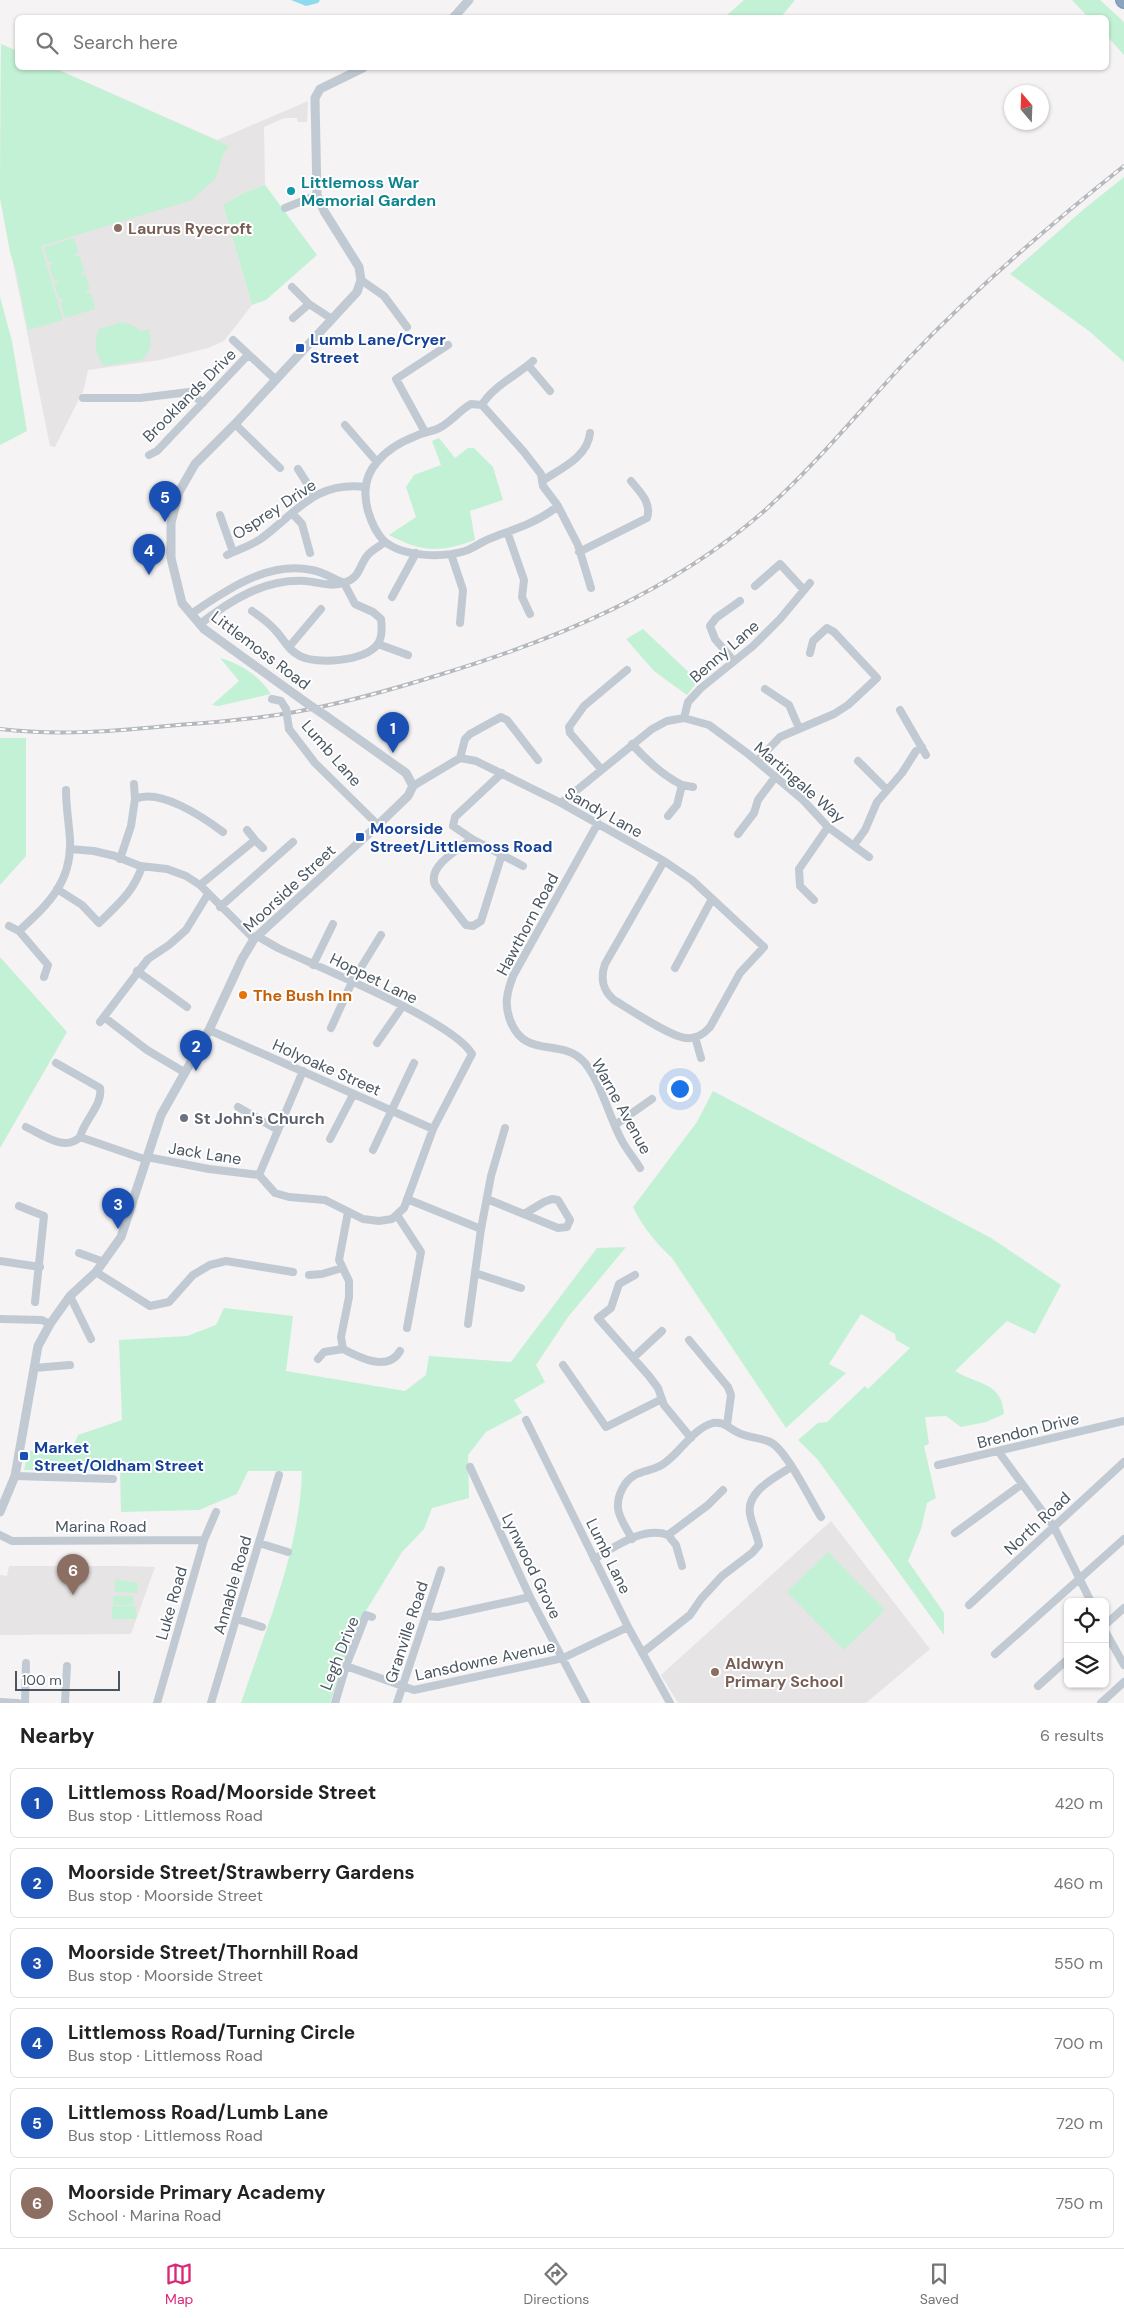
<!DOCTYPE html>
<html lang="en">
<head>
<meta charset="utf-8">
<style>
	body { margin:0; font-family:"DM Sans",sans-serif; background:#f6f6f6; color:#222 }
	.controls { position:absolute; right:15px; bottom:15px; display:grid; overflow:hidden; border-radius:8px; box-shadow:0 1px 4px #0004 }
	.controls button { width:45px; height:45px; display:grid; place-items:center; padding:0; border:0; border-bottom:1px solid #e0e0e0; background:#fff; color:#222; font:25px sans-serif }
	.compass { position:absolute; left:1004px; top:85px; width:45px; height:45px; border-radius:50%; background:#fff; box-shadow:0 1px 4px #0004; rotate:341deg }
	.scale { position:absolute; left:15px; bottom:12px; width:105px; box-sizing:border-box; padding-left:5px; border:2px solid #4a5661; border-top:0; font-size:14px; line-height:18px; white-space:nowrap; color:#4a5661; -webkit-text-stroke:4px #fff; paint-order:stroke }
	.you { position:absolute; left:679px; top:1088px; width:18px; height:18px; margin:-12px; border:4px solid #fff; border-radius:50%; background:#1a73e8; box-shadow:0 0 0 8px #1a73e833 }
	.badge { display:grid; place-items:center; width:32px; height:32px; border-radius:50%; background:#db2777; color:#fff; font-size:16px; font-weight:700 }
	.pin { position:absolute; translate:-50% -41px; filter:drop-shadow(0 1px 2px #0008) }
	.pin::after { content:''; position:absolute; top:26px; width:18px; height:15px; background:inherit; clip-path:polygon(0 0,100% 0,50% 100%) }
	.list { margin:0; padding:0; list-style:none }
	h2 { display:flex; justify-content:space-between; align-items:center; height:65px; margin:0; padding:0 20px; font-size:21px }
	h2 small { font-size:16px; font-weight:400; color:#767676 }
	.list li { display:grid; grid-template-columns:32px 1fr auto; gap:15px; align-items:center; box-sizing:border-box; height:70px; margin:0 10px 10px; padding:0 10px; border:1px solid #e0e0e0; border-radius:8px }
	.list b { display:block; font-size:19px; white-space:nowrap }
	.list p { margin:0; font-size:16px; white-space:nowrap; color:#767676 }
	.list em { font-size:16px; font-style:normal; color:#767676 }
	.icon { flex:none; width:28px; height:28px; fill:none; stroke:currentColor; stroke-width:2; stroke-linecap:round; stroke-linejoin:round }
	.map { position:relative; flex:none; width:1124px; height:1703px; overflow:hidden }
	.search { position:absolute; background:#fff; box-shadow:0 1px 4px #0004; left:15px; right:15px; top:15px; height:55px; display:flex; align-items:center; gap:12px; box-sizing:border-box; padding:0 18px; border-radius:8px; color:#767676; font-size:19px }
	.sheet { height:545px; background:#fff }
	nav { display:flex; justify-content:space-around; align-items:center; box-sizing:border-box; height:70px; border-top:1px solid #e0e0e0; background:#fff; font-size:14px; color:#767676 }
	nav a { display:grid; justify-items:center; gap:2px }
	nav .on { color:#db2777 }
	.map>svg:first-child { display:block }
</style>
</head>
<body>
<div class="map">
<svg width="1124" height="1703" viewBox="0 0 1124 1703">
	<rect width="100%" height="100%" fill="#f5f3f3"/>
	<path fill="#e6e4e5" d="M1 44 17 51 18 68H54L217 140 308 101 307 122H298L297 118H284L264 127 265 185 243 193 223 205 252 305 224 341 208 348 160 360 88 370 84 389 55 447 50 446 0 198Z
		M831 1521 930 1649 866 1703H678L661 1675Z
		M9 1566H122L155 1567 131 1634 0 1635V1575L7 1576Z"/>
	<path fill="#c3f1d5" d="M744 0H795L781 17H728L726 16Z
		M1072 0H1100L1124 22V55L1107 36 1106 18 1088 17Z
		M1 44 17 51 18 68H54L229 146 223 154 216 178 192 200 41 246 63 320 28 330 16 271 10 252 0 198Z
		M1124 177V362L1089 331 1010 274 1084 209Z
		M265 185 317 255 266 300 252 305 223 205 243 193Z
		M74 238 79 253 75 254 76 257 80 256 84 272 81 273 82 275 85 274 90 290 86 291 87 294 91 293 95 309 65 318 60 302 63 301 62 298 59 299 54 284 58 282 57 280 54 281 49 265 52 264 51 261 48 262 44 247Z
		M0 297 12 341 27 431 0 445Z
		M121 322 130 324 141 331 148 329C153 341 151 351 142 360L104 366C95 356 94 340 99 329Z
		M439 438 455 458 468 448H474L493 467 503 500 470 511 475 540C441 553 421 552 389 535L416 517 406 487 414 475 441 465 432 441Z
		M643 629 698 681 687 695 654 671 626 639Z
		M220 658C239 663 260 676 271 694L218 706 212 705 239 681Z
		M0 738H26V856L0 885Z
		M0 957 67 1032 0 1148Z
		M713 1091 991 1238 1061 1285 1035 1334 1007 1321 955 1371C978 1385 1002 1382 1004 1414L986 1422 961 1427 946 1416 925 1417 929 1444 924 1446 936 1498 927 1503 921 1529 908 1561 944 1613V1635L818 1460 798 1440 818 1423 827 1422 865 1386 868 1389 910 1348 896 1340 895 1334 861 1314 829 1364 846 1373 786 1428 672 1258C656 1243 642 1226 633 1207L697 1122Z
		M626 1247 568 1317 536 1365 545 1382 514 1400 522 1413 486 1432 468 1455 469 1498 432 1508 424 1529 402 1552 356 1627 330 1703H241C266 1628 300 1550 302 1471H248L237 1494 199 1510 121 1512 120 1471 24 1470 28 1451 72 1450 78 1435 122 1420 119 1340 187 1336 216 1325 224 1308 293 1316 286 1371 405 1391 426 1375 429 1356 511 1362 597 1248Z
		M828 1552 885 1610 844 1650 787 1592Z
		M115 1579 138 1583 137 1593 115 1592Z
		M113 1596H133V1605H113Z
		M112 1606H136V1619H112Z"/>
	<path fill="#90daee" d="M291 0H320L318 3 306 6Z"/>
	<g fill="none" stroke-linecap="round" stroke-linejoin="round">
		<g stroke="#7690ad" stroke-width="16">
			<path id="motorway" d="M1123 0 1124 1"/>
		</g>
		<path stroke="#c1cad2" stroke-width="8" d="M285 208 317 195
			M361 280 384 296 407 327
			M292 287 309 304 332 319
			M293 318 309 304
			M233 340 276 380
			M528 365 550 391
			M83 398H140L189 392 203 403
			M482 405C491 388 517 375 533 361
			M235 424 280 468
			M345 425 377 462
			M425 432 396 379 448 345
			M149 455 157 451 248 355
			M298 469 315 496
			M542 481C560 469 588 457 590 433
			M558 506C535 524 514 529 489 539 481 542 474 548 465 551 442 558 403 557 384 541 376 533 371 521 368 511 363 493 365 475 378 461 387 450 403 441 416 436 424 432 433 432 441 427 452 421 460 410 471 404L482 405 524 452 541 474 543 486 558 506 578 545 591 588
			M292 513 302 524 310 553
			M220 515 233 552
			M508 534 524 580 522 597 530 614
			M579 552 647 518C652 503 640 492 631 481
			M451 554 463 590 460 623
			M227 555C239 549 251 546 262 538 298 511 315 481 366 487
			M755 586 780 564 804 590
			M392 597 416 553
			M252 611C261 617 269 623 276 631 284 640 289 651 300 656 317 665 364 661 377 645 383 638 382 627 381 619L373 612 355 604 344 583
			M191 614C226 590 267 561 312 570 323 572 334 579 344 583
			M200 624C231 600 264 579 305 581 320 582 331 588 346 582 360 577 359 566 367 556 371 550 380 546 385 542
			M378 644 408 655
			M289 647 321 609
			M734 661 715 639 710 626 716 618 740 601
			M765 689 789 705 799 728
			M272 699 281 701 286 709
			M900 710 926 755
			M684 718 709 725 747 753 803 800 828 827 869 857
			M289 729 315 763 378 825
			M632 744C647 761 662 775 682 785L677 805 668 816
			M460 758 465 739 470 734 501 717 507 720 538 760
			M757 761 780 737 834 714 848 705 877 678 834 632 827 628 813 641 810 653
			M858 761 887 790
			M601 769 570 733 569 727 584 706 627 670
			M502 773 455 817 453 826 472 839 523 866
			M134 784 135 799
			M682 785 693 787
			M413 786 460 758 476 761 561 803 664 861 692 880 764 947 740 973 710 1027C704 1034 696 1039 686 1038 671 1037 629 1009 614 1000 603 991 600 978 605 964L664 861
			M561 803 652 729 667 721 684 718 688 702 701 688 753 646 780 619 810 583
			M598 823 513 976C507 992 504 1004 510 1020 525 1061 562 1036 585 1063 601 1083 609 1116 621 1139 626 1149 634 1158 640 1168
			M738 834 754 813 758 800 776 776
			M472 839C459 849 427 866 435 885L466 925 473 926 481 921 502 854
			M255 840 263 848
			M854 845 865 830 877 802 902 773 916 751 922 747
			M70 849 94 851 115 856 140 866 167 869 186 876 200 885 254 939
			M120 859 131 826 135 799C160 788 203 817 223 832
			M200 885 255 840 247 830
			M57 889 82 905 99 923C117 905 134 892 142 866
			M814 900 800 886 799 869 828 827
			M220 907 293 842
			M9 926 19 931 48 965 44 977
			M19 931C47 905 72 883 70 840 69 823 66 807 66 790
			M257 936 278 948C318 967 453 1021 472 1054L433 1129 404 1208 392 1219 379 1221 363 1219 325 1200 289 1197 275 1193 259 1175
			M313 965 333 924
			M675 968 712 899
			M137 971 187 1007
			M104 1017 147 1050 184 1072
			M100 1022 148 959 169 945 186 930 208 894
			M331 1028 352 982 381 935
			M209 1030 433 1129
			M695 1037 701 1058
			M377 1043 402 1007
			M56 1063 100 1088C103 1105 84 1120 80 1137
			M238 1107 278 1130
			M615 1125 652 1099
			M26 1127C43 1135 65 1152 80 1137L147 1160
			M330 1139 353 1095
			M373 1150 414 1063
			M147 1157 209 1169 259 1175
			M259 1175 303 1071
			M407 1199 481 1229
			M487 1199 558 1228 567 1227 570 1220 558 1200 552 1199 544 1202 524 1214
			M19 1206 44 1216 35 1302
			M348 1212 339 1260 349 1281V1297L341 1337 343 1349C360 1358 388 1372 400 1351
			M397 1215 421 1252 407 1328
			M79 1253 104 1262
			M0 1261 40 1267
			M96 1272 150 1306 169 1302 193 1275 210 1265 226 1261 293 1272
			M475 1273 521 1288
			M309 1275 322 1274 342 1268
			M635 1275 619 1284 611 1308 598 1318 649 1376 658 1388 664 1405 691 1438
			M70 1296 91 1339
			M0 1319 42 1320 50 1324
			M468 1324 481 1229 491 1176 505 1128
			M689 1340 728 1387 731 1395 727 1425
			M633 1358 662 1331
			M318 1359 324 1352 343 1349
			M563 1365 606 1427 662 1399
			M34 1368 70 1365
			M526 1420 628 1627 670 1703
			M998 1451 1054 1527 1091 1602
			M938 1465 1124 1421
			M470 1467 530 1597 586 1703
			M15 1476 113 1479
			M955 1533 1022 1484
			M0 1535 12 1541 204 1540
			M668 1535 676 1545 682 1566
			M632 1539C628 1530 619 1519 618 1508 617 1496 624 1481 635 1475 645 1470 657 1470 666 1462 681 1451 694 1428 713 1423 723 1421 729 1428 737 1432 747 1438 759 1437 770 1442 786 1449 811 1501 821 1517
			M259 1543 288 1552
			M594 1559C615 1547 643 1526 668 1535L708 1505 723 1490
			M969 1605 1124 1462
			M426 1616 438 1617 530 1597
			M237 1619 262 1627
			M1105 1625 1124 1608
			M1105 1631 1124 1665
			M642 1653 690 1615 701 1599 722 1576 752 1553 759 1545C757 1534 752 1525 750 1514 746 1491 775 1478 791 1467
			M995 1654 1124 1539
			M346 1666 414 1690 563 1658 628 1627
			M1038 1686 1068 1659
			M0 1702 18 1703
			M25 1703 26 1663
			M65 1703 67 1666
			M157 1703 204 1540 216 1512
			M211 1703 279 1475
			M335 1703 346 1666 366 1615 372 1617
			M397 1703 441 1570
			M1101 1703 1124 1682"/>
		<path stroke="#c1cad2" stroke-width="9" d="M453 18 469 0
			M308 704 204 629 182 603 171 558V523L179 492 195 464 235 424 357 292 361 280 359 267 324 211 317 195 315 98 320 89 363 68
			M0 1512 15 1476 38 1346 50 1324 70 1296 96 1272 121 1237 161 1115 209 1030 242 959 254 939 378 825 408 796 413 786 406 773 326 716"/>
		<use href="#motorway" stroke="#8ba5c1" stroke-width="14"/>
		<g stroke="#b5b8bd" stroke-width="4">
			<path id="rail" d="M0 729C59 736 119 731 178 725 217 722 257 719 295 712 345 703 394 689 442 674 557 639 671 592 763 512 816 465 860 410 908 359 975 289 1048 226 1124 166"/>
		</g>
		<use href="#rail" stroke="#fff" stroke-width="2" stroke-dasharray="5.5" stroke-linecap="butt"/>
		<path stroke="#c1cad2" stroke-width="8" d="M286 709 289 729"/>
		<path stroke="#c1cad2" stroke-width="9" d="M308 704 326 716"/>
	</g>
	<circle fill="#0f9aa8" stroke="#fff" stroke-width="2" cx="291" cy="191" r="5"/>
	<g fill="#8d6e63" stroke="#fff" stroke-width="2">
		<circle cx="118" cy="228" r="5"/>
		<circle cx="715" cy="1672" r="5"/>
	</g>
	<g fill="#1a4fb4" stroke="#fff" stroke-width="2">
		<rect x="295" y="343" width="10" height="10" rx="2.5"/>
		<rect x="355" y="832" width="10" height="10" rx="2.5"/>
		<rect x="19" y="1451" width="10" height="10" rx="2.5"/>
	</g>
	<circle fill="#e8710a" stroke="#fff" stroke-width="2" cx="243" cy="995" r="5"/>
	<circle fill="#6b7280" stroke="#fff" stroke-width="2" cx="184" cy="1118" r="5"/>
	<g text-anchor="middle" stroke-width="4" stroke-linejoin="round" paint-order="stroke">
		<g font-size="16" font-weight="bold" fill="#0d838f" stroke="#fff" text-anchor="start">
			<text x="301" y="188">Littlemoss War<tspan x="301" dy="18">Memorial Garden</tspan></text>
		</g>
		<g font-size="16" font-weight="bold" fill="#785e54" stroke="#fff" text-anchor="start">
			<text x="128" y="234">Laurus Ryecroft</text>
			<text x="725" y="1669">Aldwyn<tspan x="725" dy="18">Primary School</tspan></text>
		</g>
		<g font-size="16" font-weight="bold" fill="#164399" stroke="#fff" text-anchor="start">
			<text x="310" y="345">Lumb Lane/Cryer<tspan x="310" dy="18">Street</tspan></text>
			<text x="370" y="834">Moorside<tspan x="370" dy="18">Street/Littlemoss Road</tspan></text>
			<text x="34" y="1453">Market<tspan x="34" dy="18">Street/Oldham Street</tspan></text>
		</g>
		<g font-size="16" fill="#4a5661" stroke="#fff">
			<text transform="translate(189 395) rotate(-45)" y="6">Brooklands Drive</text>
			<text transform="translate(274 509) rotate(-33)" y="6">Osprey Drive</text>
			<text transform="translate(261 650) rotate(37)" y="6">Littlemoss Road</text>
			<text transform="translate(724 651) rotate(-41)" y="6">Benny Lane</text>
			<text transform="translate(332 753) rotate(49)" y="6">Lumb Lane</text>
			<text transform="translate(800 782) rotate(41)" y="6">Martingale Way</text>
			<text transform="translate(604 812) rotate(29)" y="6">Sandy Lane</text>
			<text transform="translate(289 888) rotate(-43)" y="6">Moorside Street</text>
			<text transform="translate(527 924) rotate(-62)" y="6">Hawthorn Road</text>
			<text transform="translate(374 978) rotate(26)" y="6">Hoppet Lane</text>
			<text transform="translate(327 1067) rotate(24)" y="6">Holyoake Street</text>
			<text transform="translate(622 1106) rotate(61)" y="6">Warne Avenue</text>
			<text transform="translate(205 1153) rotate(9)" y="6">Jack Lane</text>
			<text transform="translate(1028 1430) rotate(-14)" y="6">Brendon Drive</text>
			<text transform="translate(1037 1523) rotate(-43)" y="6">North Road</text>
			<text x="101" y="1532">Marina Road</text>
			<text transform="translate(609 1556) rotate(64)" y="6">Lumb Lane</text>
			<text transform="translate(532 1566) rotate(64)" y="6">Lynwood Grove</text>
			<text transform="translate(232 1585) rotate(-74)" y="6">Annable Road</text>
			<text transform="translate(171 1603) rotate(-74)" y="6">Luke Road</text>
			<text transform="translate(406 1632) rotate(-72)" y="6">Granville Road</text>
			<text transform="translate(339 1653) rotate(-68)" y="6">Legh Drive</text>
			<text transform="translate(485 1660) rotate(-12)" y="6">Lansdowne Avenue</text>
		</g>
		<g font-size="16" font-weight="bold" fill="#c56008" stroke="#fff" text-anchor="start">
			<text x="253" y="1001">The Bush Inn</text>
		</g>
		<g font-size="16" font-weight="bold" fill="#5b616d" stroke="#fff" text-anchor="start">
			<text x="194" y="1124">St John's Church</text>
		</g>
	</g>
</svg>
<div class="controls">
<button><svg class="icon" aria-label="locate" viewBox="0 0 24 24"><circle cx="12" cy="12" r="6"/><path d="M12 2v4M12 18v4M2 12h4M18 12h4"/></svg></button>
<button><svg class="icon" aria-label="layers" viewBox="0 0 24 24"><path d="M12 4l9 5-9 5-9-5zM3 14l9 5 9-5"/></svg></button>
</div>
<svg class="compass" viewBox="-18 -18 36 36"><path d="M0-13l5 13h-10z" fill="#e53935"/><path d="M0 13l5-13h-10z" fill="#767676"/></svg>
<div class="scale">100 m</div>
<div class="you"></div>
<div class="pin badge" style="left:393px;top:753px;background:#1a4fb4">1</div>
<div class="pin badge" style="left:196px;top:1071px;background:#1a4fb4">2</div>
<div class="pin badge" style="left:118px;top:1229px;background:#1a4fb4">3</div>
<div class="pin badge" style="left:149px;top:575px;background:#1a4fb4">4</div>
<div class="pin badge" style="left:165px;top:522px;background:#1a4fb4">5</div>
<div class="pin badge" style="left:73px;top:1595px;background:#8d6e63">6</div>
<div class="search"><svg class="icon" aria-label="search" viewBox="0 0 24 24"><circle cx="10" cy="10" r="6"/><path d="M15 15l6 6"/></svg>Search here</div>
</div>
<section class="sheet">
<h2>Nearby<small>6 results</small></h2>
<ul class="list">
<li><span class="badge" style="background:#1a4fb4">1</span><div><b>Littlemoss Road/Moorside Street</b><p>Bus stop · Littlemoss Road</p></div><em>420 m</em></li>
<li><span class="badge" style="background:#1a4fb4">2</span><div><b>Moorside Street/Strawberry Gardens</b><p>Bus stop · Moorside Street</p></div><em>460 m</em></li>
<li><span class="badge" style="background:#1a4fb4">3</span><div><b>Moorside Street/Thornhill Road</b><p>Bus stop · Moorside Street</p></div><em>550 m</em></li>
<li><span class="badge" style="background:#1a4fb4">4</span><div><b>Littlemoss Road/Turning Circle</b><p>Bus stop · Littlemoss Road</p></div><em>700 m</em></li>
<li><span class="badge" style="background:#1a4fb4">5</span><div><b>Littlemoss Road/Lumb Lane</b><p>Bus stop · Littlemoss Road</p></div><em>720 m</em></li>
<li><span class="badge" style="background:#8d6e63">6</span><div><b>Moorside Primary Academy</b><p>School · Marina Road</p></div><em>750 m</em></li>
</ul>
</section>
<nav>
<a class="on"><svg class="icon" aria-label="map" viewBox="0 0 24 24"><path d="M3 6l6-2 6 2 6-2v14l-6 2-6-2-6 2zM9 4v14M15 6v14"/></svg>Map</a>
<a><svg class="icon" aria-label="directions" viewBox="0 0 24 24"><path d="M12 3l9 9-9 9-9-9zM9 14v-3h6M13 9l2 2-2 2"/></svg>Directions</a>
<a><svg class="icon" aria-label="saved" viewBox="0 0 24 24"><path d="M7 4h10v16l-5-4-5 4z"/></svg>Saved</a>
</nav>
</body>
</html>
